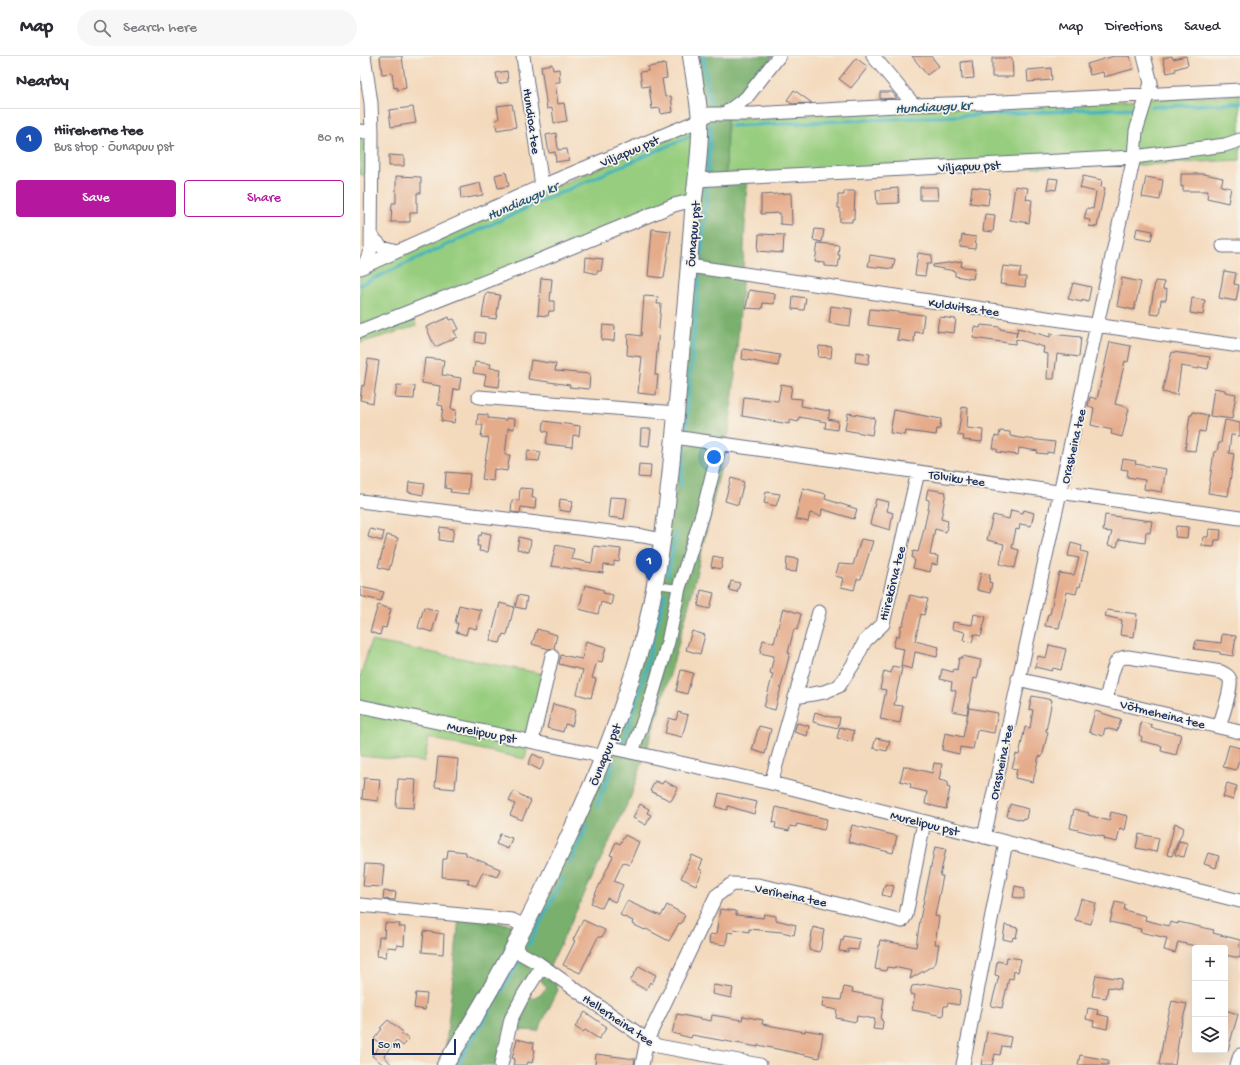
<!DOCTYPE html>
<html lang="en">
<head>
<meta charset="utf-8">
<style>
	body { margin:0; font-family:"Gochi Hand",sans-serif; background:#f7f7f7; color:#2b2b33 }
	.controls { position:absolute; right:12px; bottom:12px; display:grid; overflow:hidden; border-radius:4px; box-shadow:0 4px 16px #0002 }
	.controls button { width:36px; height:36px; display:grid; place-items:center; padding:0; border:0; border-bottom:1px solid #e1e1e2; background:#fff; color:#2b2b33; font:20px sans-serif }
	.scale { position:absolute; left:12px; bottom:10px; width:84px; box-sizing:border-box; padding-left:4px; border:2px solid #1b2f5e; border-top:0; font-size:11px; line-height:14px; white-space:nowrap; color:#1b2f5e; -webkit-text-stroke:3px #f7f3e8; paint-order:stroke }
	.you { position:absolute; left:354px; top:401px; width:14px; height:14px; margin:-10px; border:3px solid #fff; border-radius:50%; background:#1a73e8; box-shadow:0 0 0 6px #1a73e833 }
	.badge { display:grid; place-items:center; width:26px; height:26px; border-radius:50%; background:#b5179e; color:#fff; font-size:13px; font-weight:700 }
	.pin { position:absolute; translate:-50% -33px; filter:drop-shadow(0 1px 2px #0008) }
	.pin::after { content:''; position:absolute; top:21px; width:14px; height:12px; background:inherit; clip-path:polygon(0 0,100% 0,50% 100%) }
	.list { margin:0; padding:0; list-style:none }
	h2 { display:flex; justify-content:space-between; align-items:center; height:52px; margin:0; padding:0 16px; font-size:17px }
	h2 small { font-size:13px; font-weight:400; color:#7c7c81 }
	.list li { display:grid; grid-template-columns:26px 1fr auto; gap:12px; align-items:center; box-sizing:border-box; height:60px; padding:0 16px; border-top:1px solid #e1e1e2 }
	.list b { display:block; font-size:15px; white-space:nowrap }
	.list p { margin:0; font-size:13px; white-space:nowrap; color:#7c7c81 }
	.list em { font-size:13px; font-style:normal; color:#7c7c81 }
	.actions { display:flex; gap:8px; padding:12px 16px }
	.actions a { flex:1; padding:9px 0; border:1px solid #b5179e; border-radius:4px; text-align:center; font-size:14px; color:#b5179e }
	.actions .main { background:#b5179e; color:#fff }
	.icon { flex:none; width:22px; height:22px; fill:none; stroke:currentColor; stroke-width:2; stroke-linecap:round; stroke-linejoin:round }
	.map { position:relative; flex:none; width:880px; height:1009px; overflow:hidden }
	header { display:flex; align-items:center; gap:24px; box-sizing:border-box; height:56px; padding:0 20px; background:#fff; border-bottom:1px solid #e1e1e2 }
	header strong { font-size:19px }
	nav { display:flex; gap:22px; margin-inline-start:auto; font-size:14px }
	.search { width:280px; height:36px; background:#f7f7f7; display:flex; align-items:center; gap:10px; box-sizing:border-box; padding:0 14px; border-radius:22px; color:#7c7c81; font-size:15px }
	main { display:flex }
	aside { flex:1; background:#fff }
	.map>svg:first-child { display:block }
</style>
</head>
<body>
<header>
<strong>Map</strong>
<div class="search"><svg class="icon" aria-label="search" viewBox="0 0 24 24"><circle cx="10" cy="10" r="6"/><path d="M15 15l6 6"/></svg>Search here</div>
<nav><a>Map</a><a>Directions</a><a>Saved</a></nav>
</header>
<main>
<aside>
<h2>Nearby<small></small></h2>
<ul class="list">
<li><span class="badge" style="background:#1a4fb4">1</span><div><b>Hiireherne tee</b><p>Bus stop · Õunapuu pst</p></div><em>80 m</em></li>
</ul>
<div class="actions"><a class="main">Save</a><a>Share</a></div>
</aside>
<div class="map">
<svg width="880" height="1009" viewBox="0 0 880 1009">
	<rect width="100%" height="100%" fill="#f7f3e8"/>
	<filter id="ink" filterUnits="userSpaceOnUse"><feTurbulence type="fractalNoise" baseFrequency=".025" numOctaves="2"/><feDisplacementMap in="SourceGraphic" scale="8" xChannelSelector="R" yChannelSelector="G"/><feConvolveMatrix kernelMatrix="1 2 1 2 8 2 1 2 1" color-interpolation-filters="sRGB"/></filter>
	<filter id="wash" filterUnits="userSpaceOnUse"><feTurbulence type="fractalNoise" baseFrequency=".012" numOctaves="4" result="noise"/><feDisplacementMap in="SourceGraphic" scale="16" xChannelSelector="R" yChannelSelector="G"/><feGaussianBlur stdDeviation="0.9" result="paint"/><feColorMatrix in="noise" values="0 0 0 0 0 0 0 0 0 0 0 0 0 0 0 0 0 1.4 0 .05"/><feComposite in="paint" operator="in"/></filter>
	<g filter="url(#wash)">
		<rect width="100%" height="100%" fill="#f4dabd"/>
		<path fill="#97cd7e" stroke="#597e6e" d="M880 39V104L779 109 366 117 367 62Z
			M334 71 329 138 326 142 52 254 56 270 0 287V215Z
			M0 79 8 80V121L0 118Z
			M11 585 184 618 165 703 69 682 64 706 0 700V622Z"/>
		<path fill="#79b06d" stroke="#4a7066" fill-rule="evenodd" d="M337 0H413L384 40 367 53 366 124 387 125 383 215 375 319 369 376 332 537 312 612 287 693 271 740 190 910 198 934 178 975 144 973 136 1009H84L99 862 173 871 229 752 316 435ZM178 921 187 932 174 943 168 937Z"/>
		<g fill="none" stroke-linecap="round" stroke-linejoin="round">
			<path stroke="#44b3be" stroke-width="3.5" d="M343 0 350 47
				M792 51 880 47
				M371 70 776 52
				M348 116 351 69
				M341 205 347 132
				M0 229 184 144 333 79
				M326 375 339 220
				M321 430 325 390
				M308 519 316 477
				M263 685 280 635 305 538
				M237 750 254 707
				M210 807 228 769
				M169 889 203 822
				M97 1009 159 906"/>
		</g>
		<g id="blocks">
			<path fill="#e5ac8b" d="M20 0H42L46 32 37 34V31L34 32 32 17 22 18Z
				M552 0H571L579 10 567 19Z
				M754 0H770L773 13 744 21 743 16 730 19 727 8Z
				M812 0 813 3 826 0 828 9 815 13 816 15 807 17 803 2Z
				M496 2 508 11 491 32 479 23Z
				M632 2H652L653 21H632Z
				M612 5 614 22 602 23 601 6Z
				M192 8 193 14 199 13 200 26H195L198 48 204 47 207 65 194 67 192 52 187 53 181 10Z
				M305 8 307 22 302 23 305 41 311 40 313 56 301 58 300 52 292 53 289 30 282 31 280 16 288 15V11Z
				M691 12 692 24 668 26 667 14Z
				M147 15 148 26 138 28 136 17Z
				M434 34 452 47 432 48 427 44Z
				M520 36H532L537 42 520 43Z
				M152 48 156 71 137 74 135 64 139 63 137 50Z
				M53 51 56 67 31 71 29 54Z
				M196 77 198 94 207 93 209 104 196 106 195 96 189 97 186 79Z
				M29 99 44 100V110H29Z
				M146 116 149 130 138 132 135 119Z
				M821 118H844L863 122 861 130 871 132 868 147 847 142 848 135H823V130L821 131Z
				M36 120 61 121V137H57V157H50V166H31L32 147H36Z
				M723 120 742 124 741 131 745 132 737 171 729 170 730 164 724 163 727 152 733 153 736 136 720 132Z
				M786 121 803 124 800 144 782 141Z
				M689 122 698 123 696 134 687 133Z
				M120 127 123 139 101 143 100 132Z
				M655 130 668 132 666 143 672 144 669 167 650 164Z
				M560 131H577L578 144H560Z
				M612 131 630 133 628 149 610 147Z
				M538 132 539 147 517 148 516 134Z
				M484 135H495L494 163H492V166H480V152H478V139H484Z
				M431 137 432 169 420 168V157L401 158V139Z
				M625 158 635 159 633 176 623 175Z
				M777 172 793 175 791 185 775 182Z
				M292 173 311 175 304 222 288 220Z
				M455 173 464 174 462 186 453 184Z
				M399 178 424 179 423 197 398 195Z
				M602 179 616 181 615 193 600 191Z
				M458 187 479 189 478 199H480L478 211 465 210V207L455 206Z
				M558 197 572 199 571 208H567L565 220 555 219Z
				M510 199 535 203 533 213 508 210Z
				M226 201 243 203 241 215H237V218L225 215Z
				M602 205 601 211 615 212 613 223 595 220V215L573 211V209Z
				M643 210 661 212 659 221H666L665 231 640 228Z
				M864 215 876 217 874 228 879 229 876 245 859 242Z
				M181 222 192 223 190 245H194V255H189L188 260 178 259Z
				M762 222 781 226 774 254 757 250Z
				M795 225 804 226 803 233 807 234 806 244H801L799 259 790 258Z
				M713 227 731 231 728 246 722 244V246L708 243Z
				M389 234 415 238 414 248 403 247 402 253 386 252Z
				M126 237 140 239 136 263 122 261Z
				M284 240 298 241 297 248H301L295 319H298L296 339 278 337 282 301 267 299 268 278 281 280Z
				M433 240 446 242 444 254 432 253Z
				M832 242 845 244 843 259 830 257Z
				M471 250 492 253 490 270 469 267Z
				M510 253 564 259 562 277 555 276 554 286 537 284 539 273 508 269Z
				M89 261 90 264 94 263 99 273 94 275 97 281 75 291 66 271Z
				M579 261 596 263 594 277 577 275Z
				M243 269 255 270 254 285 241 284Z
				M621 269 640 271V273L657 276 656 281 658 272 690 281V278L721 281 719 301 697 298 694 323H687L688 298 683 297 684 291 656 283 655 288 613 282 615 271 620 272Z
				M116 276 125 277 124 288 115 286Z
				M750 286 771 290 768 306 765 305 755 348 767 351V352L769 353 762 381 751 378 752 374 731 369 734 352 728 350 730 341 737 343Z
				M459 290 472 291 471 302 458 301Z
				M383 293 420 299 418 310 382 303Z
				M496 296 510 298 508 308 495 306Z
				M812 296 850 301 848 313 839 311V313L821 310 817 339 802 336Z
				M65 302 84 304 82 319 101 322 99 334 94 333 91 353 96 354 94 367 81 365 83 350 78 349 80 330 62 327Z
				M8 303 19 305 13 347 0 344 2 329 4 330Z
				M171 304 196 308 195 315 230 318 229 333 209 331 210 329 168 323Z
				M115 306 131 308 130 312 141 313 139 331 124 329 126 319 113 317Z
				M421 328 432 330 430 342 442 343 441 350 470 355 468 363 478 365 477 374 465 372 466 366 439 361 438 366 430 364 429 368 382 360 384 341 418 345Z
				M37 329 55 330 54 343 35 342Z
				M854 332 865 334V336L876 338 872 363 850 360Z
				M602 351 608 352 607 372 623 374 622 386 603 384 604 380 598 379Z
				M534 354 581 363 580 373H577L576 379 546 375 545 379 530 377Z
				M833 356 848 359 845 376 839 375 835 395 825 394 830 359H832Z
				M488 357 515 362 512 379 485 374Z
				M118 358 128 359V362L146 364V362L155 363 154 373 148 372 145 399H150L147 415 134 413 133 425 122 423 129 382 121 381 123 369H117Z
				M865 364 880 367V380L871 379 869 397 874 398 868 440 848 437 854 396 857 395 859 387H861Z
				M184 365 220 370 219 380 213 379 212 391 186 388 188 376 183 375Z
				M281 373H291L289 390 280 389Z
				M640 375 650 376V380L660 382 695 386 693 397 687 396V398L677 397 678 395 659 392 658 399 637 396V393H633L635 380 639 381Z
				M168 394 181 396 179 405 166 404Z
				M763 403 776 405 775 408 806 413 802 436 784 433 785 424 767 421 768 414 761 413Z
				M279 408 291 409 290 422 278 421Z
				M86 416 110 418 108 438 90 436 91 433 85 432Z
				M371 422 384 426 378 449 365 445Z
				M49 426 65 428 63 439 48 436Z
				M160 432 173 433 172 442H176L175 453 161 451 160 457 151 456 152 444 159 445Z
				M443 432 466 438 465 443 497 453 494 463 462 453 461 460 450 457 448 466 435 463Z
				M568 433 586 436 581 463 588 465 586 476 575 473 570 499 578 500 577 509 572 508 570 516 553 512 555 505 552 501 553 495 558 496 563 477 569 449V444L566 443Z
				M406 436 420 438 416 450 404 447Z
				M250 441 267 442 264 463 248 461Z
				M200 443 213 445 210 456 199 454Z
				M516 443 529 446 527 455 533 457 530 474 510 468Z
				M651 454 663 457 664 454 674 457 671 470 660 468 659 474 656 473 652 492 659 494 655 512 640 508 644 488 627 484 633 459 649 463Z
				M745 459 792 465 790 477 786 476 785 487 759 483 757 491 748 489 752 476 743 475Z
				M816 470 828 471 827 482 815 481Z
				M80 471 94 473 92 486 79 484Z
				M10 473 24 476 22 485 8 481Z
				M849 473 861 474 860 484H855L854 491 842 490 843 481H848Z
				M122 476 131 478 128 496 119 495 120 490H117L119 479 121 480Z
				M27 479 38 482 29 514 18 511Z
				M159 481 171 484 169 496 157 493Z
				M501 483 513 485 501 523H497L494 534 481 531 483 522 475 520 479 508 493 509Z
				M711 487 722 490 721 495 728 497 720 531 718 530 716 538 707 536 699 572 685 570 688 558H690L699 517 714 519 719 502 708 500Z
				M196 489 214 493 211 503 232 507 234 490 261 493 259 506 254 505V510L244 509 243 517 191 510Z
				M353 500 363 502 361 513 351 511Z
				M427 501 438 503 436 516 426 515Z
				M621 517 630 519 629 526 632 527 630 537 617 534Z
				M371 525 380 527 377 536 369 534Z
				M225 529 244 534 243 537 253 539 251 549 241 546 238 558 219 553Z
				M0 531 24 536 21 545 0 540Z
				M341 534 354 537 350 553 338 550Z
				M158 539 167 541 165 553 155 551Z
				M550 539 568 543 564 559 561 558 555 585 579 591 577 601 555 596 552 613 541 610 544 593 533 591 536 580 539 581 541 569H543Z
				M140 547 154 551 147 579 143 578 140 587 130 585Z
				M18 549 31 553 26 572 22 571 20 579 10 576Z
				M99 549 121 554 116 573 108 571 106 579 96 576 98 567H95Z
				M64 551 78 555 72 576 58 572Z
				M423 552 441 558 437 574 434 573 428 597H430L415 654 404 651 413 618 410 617 414 600 400 597 403 584 414 587Z
				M747 554 777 558 774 581 760 579 762 564 745 560Z
				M614 558 626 561 621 580 614 578 612 587 603 584 605 576 592 573 593 566 612 569Z
				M177 573 197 579 194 592 189 593 172 588Z
				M332 575 345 579 340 598 326 594Z
				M862 578 876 580 873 600 860 598V596L834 593 836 584 861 587Z
				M226 585 246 591 242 606 237 605 232 622 236 623 231 642 217 638 223 614 199 608 201 599 222 603Z
				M689 589 706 593 701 614 693 612 692 615 675 611 678 600 686 602Z
				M602 600 621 604 617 623 614 622 607 658 592 655 596 635 591 634 592 626 580 623 582 613 593 616 594 613 597 614 599 602H602Z
				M532 610 542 612 534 649 543 650 540 667 520 663 526 634 520 633 524 615 531 617Z
				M321 614 333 617 327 638 316 635Z
				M672 640 692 644 686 675 688 676 682 701 679 700 673 726 655 722 657 713 652 712 656 698 659 699 665 671 670 672 673 654 669 653Z
				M193 648 216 654 212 670 205 668 203 676 187 672Z
				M609 652 638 657 634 677 617 674 613 693 600 691 599 698 582 694 585 677 603 681Z
				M735 655 761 663 757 675 745 672 743 680 729 676Z
				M318 656 328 659 322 681 305 677 309 662 316 664Z
				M455 656 471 661H480L478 672 453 666Z
				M781 666 792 669 791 672 821 678 816 699 801 695 802 690 781 685 782 681 779 679Z
				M437 667 449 670 447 680 434 676Z
				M399 670 411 673 405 698 392 694Z
				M480 671 494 675 492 686 477 682Z
				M516 682 530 685 527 695 513 692Z
				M869 689 880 692V705H879L876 714 863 711Z
				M173 698 185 704 180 714 168 708Z
				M78 701 98 703 95 733 75 731Z
				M574 707 582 708 579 724 588 726 587 731 590 732 586 753 565 748 567 736 550 732 551 728 540 725 544 710 572 717Z
				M4 722 20 723 18 745 2 743Z
				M38 723 56 724 54 752 36 751Z
				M295 725 302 728 304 725 318 732 311 745 290 735Z
				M867 727 877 730 873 744 863 741Z
				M154 735 171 745 162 764 150 759 155 748 149 745Z
				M359 737 397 746 394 758 368 750 367 754 356 751Z
				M280 748 289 753 287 757 291 759 286 769 273 762Z
				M650 748 668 753 666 763 663 762 662 764 647 760Z
				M416 751 467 763 464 774 437 768 436 771 430 770 429 775 415 772 416 767 413 766Z
				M714 753 729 757 728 759 749 765 751 756 768 760 765 774 760 772 757 786 744 783 745 781 710 772Z
				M815 767 824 772 812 800 807 799Z
				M492 769 537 780 533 797 488 786Z
				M140 778 152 782 148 793 136 788Z
				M779 778 799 782 796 796 776 792Z
				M265 779 279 786 269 809 263 806 254 825 263 829 255 846 247 842 242 852 231 847 253 800 250 799 256 786 260 788Z
				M819 785 828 787 824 801 815 799Z
				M575 791 586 793 580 820H583L575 860 579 861 575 888H579L576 906 574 909 550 923 552 915 534 911V912L527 911 526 915 515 913 520 884 556 891 561 858Z
				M88 794 106 796V799L140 813 137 821 123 816 116 830 107 827 109 823 82 821 83 803H87Z
				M848 797 859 800 856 812 844 808Z
				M332 799 343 804 339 813 343 815 336 829 321 822Z
				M5 808 24 809 22 831 3 830Z
				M525 828 534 830 531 841 522 839Z
				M655 830 664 832V843L653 841Z
				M24 835 36 836 35 844 23 843Z
				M721 843 736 847 731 868 715 864Z
				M267 845 301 860 307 849 325 859 321 868 319 867 309 885 286 873 285 874 272 868 273 865 260 859Z
				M755 846 765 848 764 854 786 860 785 864 809 870 810 866 818 868V866L854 874 853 877 880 884V902L865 899V892H840V891L818 886 815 897 804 894 807 882 780 876 781 873 750 866Z
				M360 853 376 855V859L403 862 404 858 416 860V864L436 869 434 879 422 876 389 873V876L374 873 373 877 368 876 366 889 349 887 350 878 356 879Z
				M223 864 245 874 242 881H238L220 917 203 909 215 885 213 884Z
				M25 867 40 868 39 871H45L44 890 37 889V892L27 891 26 901 17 900 19 881H24Z
				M645 869 658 872 656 882 653 881 652 885 643 883Z
				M453 871 464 874 460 896 449 894Z
				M64 875 84 878 83 898 62 896Z
				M484 880 500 883 498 894 488 893V896L479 895 481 884 483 885Z
				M647 901 661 903 658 916 654 915 653 923 649 922 642 952 631 950 639 920 635 919 637 905 646 907Z
				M279 910 296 919 292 928 290 926 286 934 270 925Z
				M736 919 762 923 760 933 748 931 746 942 732 940Z
				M569 928 601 934 599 949 588 947 587 950H584L583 960 552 954 555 939 550 938 552 930Z
				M354 929 373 932 371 942 352 938Z
				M484 931 493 933 492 936 524 942 521 964 523 965 522 974 513 973 515 963 497 960 496 966 476 962 477 954 462 951 463 942 481 944Z
				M56 937 67 938 65 954 54 952Z
				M812 945 827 948 820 974 815 1009H799L805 973Z
				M728 952 738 954 737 958 749 961 747 973 733 970 734 965 726 963Z
				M865 954 878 958 868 994H865Z
				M225 956 247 971 239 983 225 974 223 976 215 971Z
				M317 958 351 965 352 959 382 964 383 960 403 964 402 968 445 976V974L463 977 459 1002 398 989V991L332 979 331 982 312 977Z
				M28 964 43 976 41 978 49 983 43 990 36 984 24 1000 32 1009H24L12 1000 21 988 14 983 22 973 20 972Z
				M627 976 651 981 649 991 642 990 640 999 635 998 632 1009H621Z
				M157 983 174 987 173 993 175 994 172 1007 168 1006 167 1009H153L155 1003 152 1002Z
				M236 998 275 1003 274 1009H235Z
				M720 999 748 1004V1009H718Z"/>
		</g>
	</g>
	<g filter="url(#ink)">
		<use href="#blocks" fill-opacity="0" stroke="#676b7f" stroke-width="1"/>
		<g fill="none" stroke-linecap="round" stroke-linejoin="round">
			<g stroke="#676b7f" stroke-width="8">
				<path id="service" d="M295 529 319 532"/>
			</g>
			<g stroke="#676b7f" stroke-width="15">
				<path id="minor" d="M4 0 11 47 12 77 11 193 4 210
					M163 0 182 130
					M513 0 554 49
					M364 58 386 42 419 0
					M0 75 12 77
					M336 124 774 101 865 89 880 84
					M11 180 22 191 36 195
					M863 190H880
					M329 210 880 290
					M0 212 182 130 340 64 349 58H393L554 49 621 47 880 34
					M0 275 173 207 314 149 326 146 334 147
					M119 341 316 357
					M314 381 880 462
					M0 445 283 480 302 484
					M658 623 880 676
					M435 641 464 636 479 630 494 607 505 585 523 568 558 416
					M746 643C749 634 752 610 758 604 761 602 765 601 768 601L861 616C865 618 869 620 870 624 872 633 862 661 859 671
					M0 650 232 698 243 703
					M172 685 192 600
					M248 691 411 727 880 845
					M272 696 291 643 308 586 319 532 343 455 360 388
					M411 727 459 556
					M624 781C673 554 726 328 774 101L776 75 791 27 784 0
					M0 849 152 864 165 870
					M153 893 178 907 287 984 298 990 400 1009
					M141 1009 151 963 164 938 182 910
					M282 1009 287 984 356 840 372 828 398 829 443 839 542 865 546 859 564 766
					M603 1009 646 786
					M877 1009 880 999"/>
			</g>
			<g stroke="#676b7f" stroke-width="18">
				<path id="tertiary" d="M85 1009C128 942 166 871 200 799 232 732 261 663 281 591 309 485 314 374 324 265 328 224 331 183 334 143 337 117 341 90 340 63 338 42 334 21 331 0"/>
			</g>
			<use href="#service" stroke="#fff" stroke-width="6"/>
			<use href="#minor" stroke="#fff" stroke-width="13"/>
			<use href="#tertiary" stroke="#fff" stroke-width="16"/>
		</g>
	</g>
	<g text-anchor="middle" stroke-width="3.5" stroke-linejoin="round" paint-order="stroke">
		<g font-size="13" fill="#1b2f5e" stroke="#f7f3e8">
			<text transform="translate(173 65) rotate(82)" y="5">Hundioa tee</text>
			<text transform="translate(269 94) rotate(-23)" y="5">Viljapuu pst</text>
			<text transform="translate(609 109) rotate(-3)" y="5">Viljapuu pst</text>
			<text transform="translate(332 178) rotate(-85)" y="5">Õunapuu pst</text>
			<text transform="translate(604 250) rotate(8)" y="5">Kuldvitsa tee</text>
			<text transform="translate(712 390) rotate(-77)" y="5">Orasheina tee</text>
			<text transform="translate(597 421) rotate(8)" y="5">Tõlviku tee</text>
			<text transform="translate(531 527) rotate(-76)" y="5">Hiirekõrva tee</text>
			<text transform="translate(803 657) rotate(14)" y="5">Võtmeheina tee</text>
			<text transform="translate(122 675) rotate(11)" y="5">Murelipuu pst</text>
			<text transform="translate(244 698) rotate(-68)" y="5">Õunapuu pst</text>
			<text transform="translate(640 706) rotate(-78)" y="5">Orasheina tee</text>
			<text transform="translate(565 766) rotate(14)" y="5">Murelipuu pst</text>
			<text transform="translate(431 838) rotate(12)" y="5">Veriheina tee</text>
			<text transform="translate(259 963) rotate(34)" y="5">Hellerheina tee</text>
		</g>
		<g font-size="14" font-style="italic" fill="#27577b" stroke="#f7f3e8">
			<text transform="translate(573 50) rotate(-3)" y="5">Hundiaugu kr</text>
			<text transform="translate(162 144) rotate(-24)" y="5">Hundiaugu kr</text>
		</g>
	</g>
</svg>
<div class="controls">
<button>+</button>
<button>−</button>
<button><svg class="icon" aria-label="layers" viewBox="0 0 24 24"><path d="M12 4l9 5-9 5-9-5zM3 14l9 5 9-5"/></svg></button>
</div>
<div class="scale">50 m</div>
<div class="you"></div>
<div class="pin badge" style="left:289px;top:525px;background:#1a4fb4">1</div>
</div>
</main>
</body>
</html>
